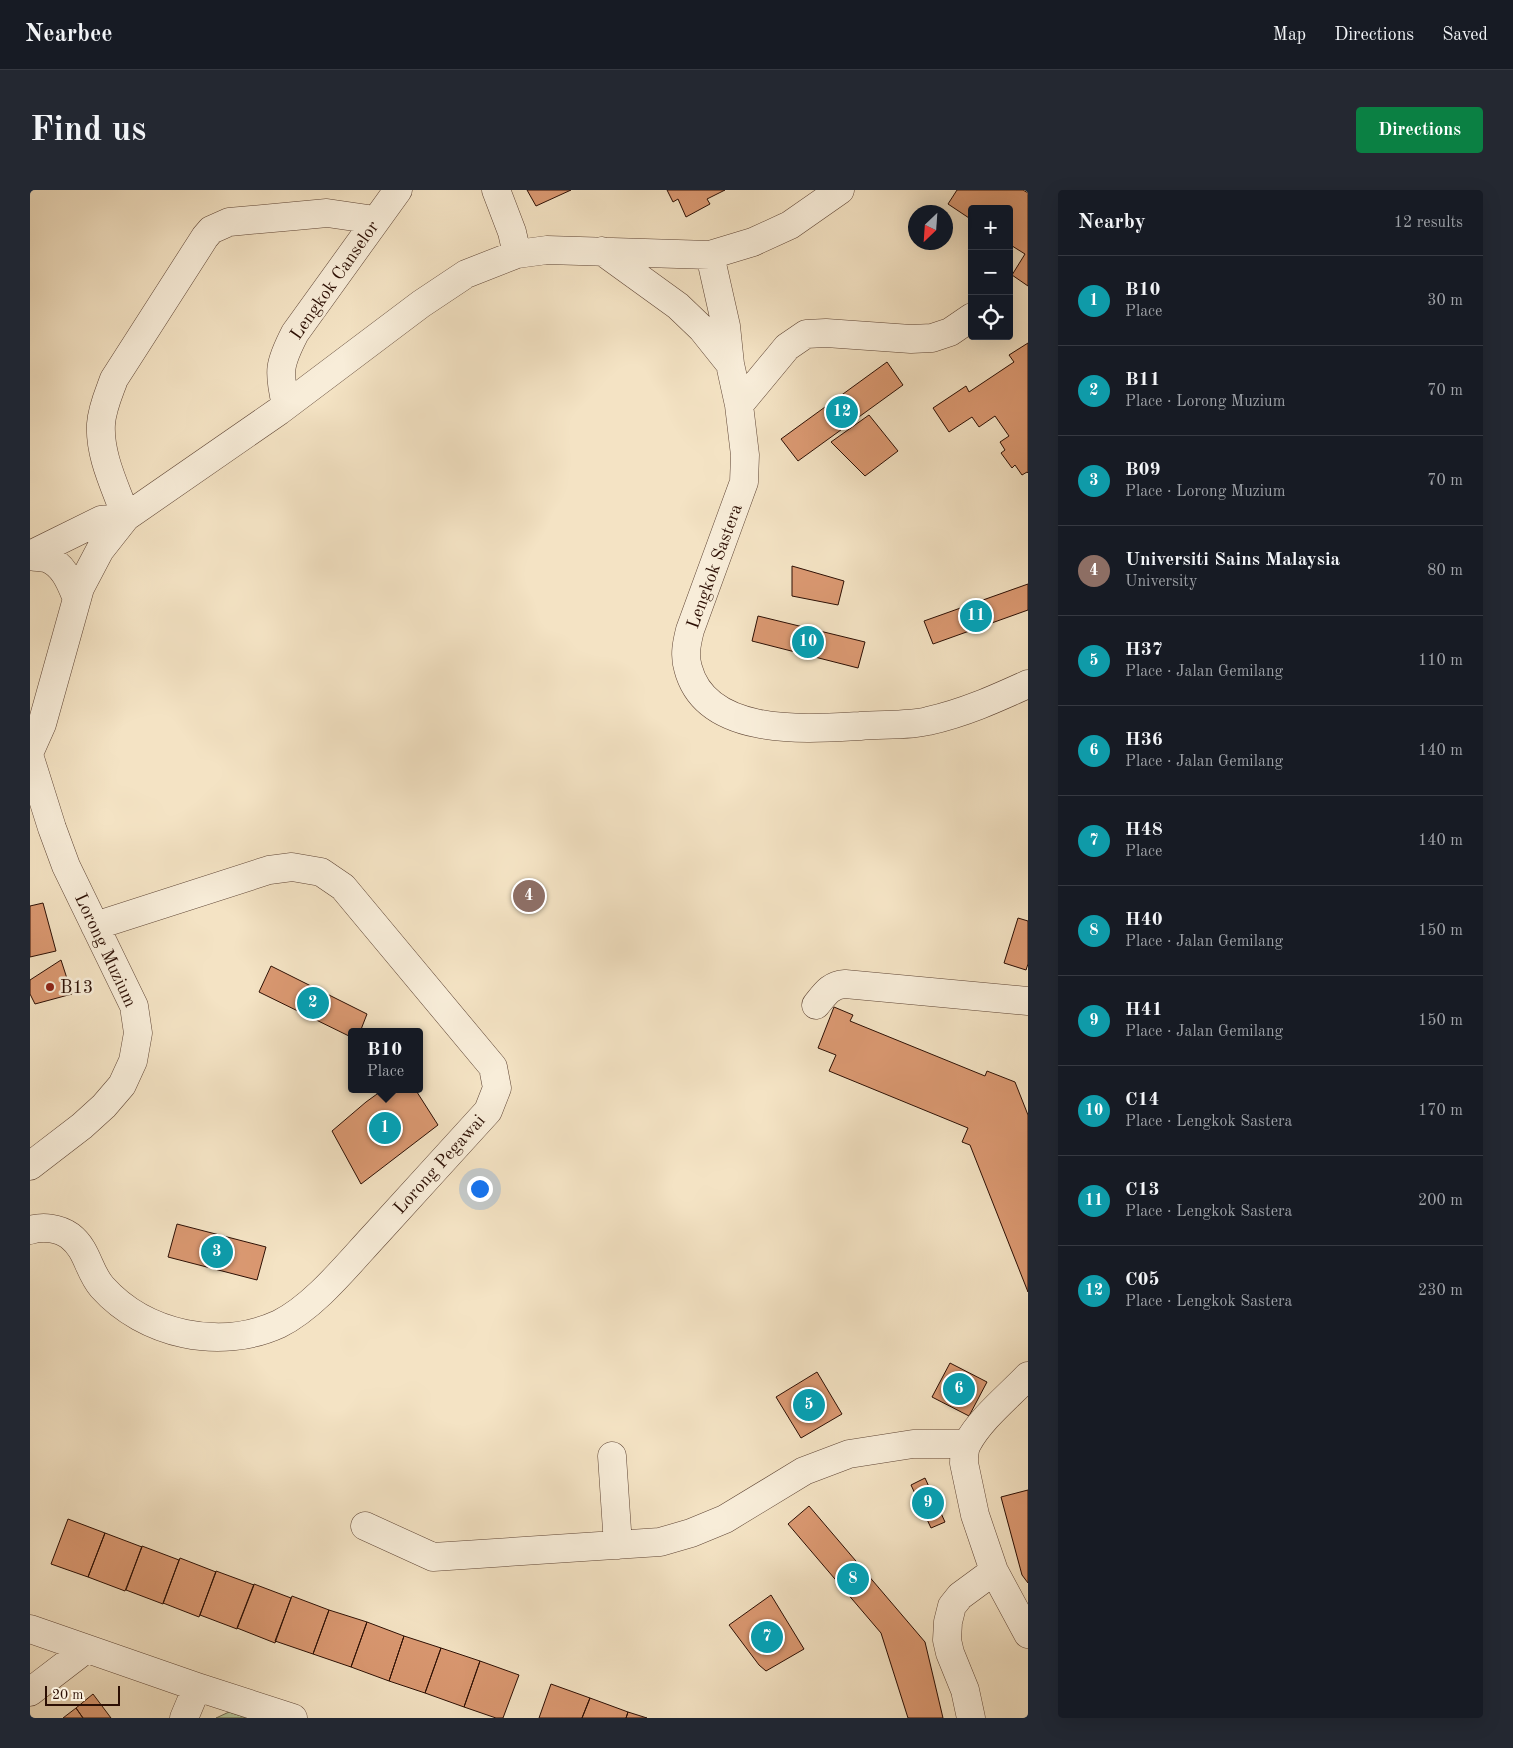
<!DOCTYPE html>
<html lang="en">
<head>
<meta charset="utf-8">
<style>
	body { margin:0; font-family:"Old Standard TT",serif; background:#242831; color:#f1f3f6 }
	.controls { position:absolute; right:15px; top:15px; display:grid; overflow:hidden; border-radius:5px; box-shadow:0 5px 20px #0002 }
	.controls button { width:45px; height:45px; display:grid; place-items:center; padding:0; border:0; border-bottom:1px solid #363941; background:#171b24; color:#f1f3f6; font:25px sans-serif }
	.compass { position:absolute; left:878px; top:15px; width:45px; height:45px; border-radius:50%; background:#171b24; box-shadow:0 5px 20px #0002; rotate:205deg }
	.scale { position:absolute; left:15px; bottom:12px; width:75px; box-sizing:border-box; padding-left:5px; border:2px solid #2c0f04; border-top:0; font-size:14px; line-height:18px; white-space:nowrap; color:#2c0f04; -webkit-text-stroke:4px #f8edd9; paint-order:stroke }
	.you { position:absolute; left:449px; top:998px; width:18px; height:18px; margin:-12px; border:4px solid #fff; border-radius:50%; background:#1a73e8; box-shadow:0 0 0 8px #1a73e833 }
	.badge { display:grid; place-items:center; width:32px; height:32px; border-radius:50%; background:#0b8043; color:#fff; font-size:16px; font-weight:700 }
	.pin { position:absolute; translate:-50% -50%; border:2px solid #fff; box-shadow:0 1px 5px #0006 }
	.popup { position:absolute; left:318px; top:838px; width:75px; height:65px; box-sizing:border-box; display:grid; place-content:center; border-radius:5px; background:#171b24; filter:drop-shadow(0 1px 4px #0005); font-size:16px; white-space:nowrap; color:#9ea1a6 }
	.popup b { font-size:19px; color:#f1f3f6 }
	.popup::after { content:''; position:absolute; left:50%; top:100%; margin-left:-10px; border:10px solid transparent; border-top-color:#171b24 }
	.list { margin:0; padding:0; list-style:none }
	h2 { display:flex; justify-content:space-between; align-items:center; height:65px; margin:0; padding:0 20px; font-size:21px }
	h2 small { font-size:16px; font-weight:400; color:#9ea1a6 }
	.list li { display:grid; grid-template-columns:32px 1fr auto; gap:15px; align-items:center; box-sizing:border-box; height:90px; padding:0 20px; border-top:1px solid #363941 }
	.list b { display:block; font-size:19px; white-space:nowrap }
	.list p { margin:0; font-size:16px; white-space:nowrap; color:#9ea1a6 }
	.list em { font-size:16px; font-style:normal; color:#9ea1a6 }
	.icon { flex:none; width:28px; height:28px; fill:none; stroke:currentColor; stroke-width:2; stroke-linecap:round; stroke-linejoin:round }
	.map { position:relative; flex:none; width:998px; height:1528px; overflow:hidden; border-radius:5px }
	header { display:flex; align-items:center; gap:30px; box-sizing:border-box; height:70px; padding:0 25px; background:#171b24; border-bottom:1px solid #363941 }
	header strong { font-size:24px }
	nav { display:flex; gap:28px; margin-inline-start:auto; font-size:18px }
	.intro { display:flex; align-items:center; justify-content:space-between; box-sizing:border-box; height:120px; padding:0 30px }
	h1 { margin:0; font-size:35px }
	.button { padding:12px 22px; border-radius:5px; background:#0b8043; color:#fff; font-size:18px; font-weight:700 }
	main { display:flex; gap:30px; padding:0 30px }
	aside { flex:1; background:#171b24; border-radius:5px; box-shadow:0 5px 20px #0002 }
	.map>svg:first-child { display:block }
</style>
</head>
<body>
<header>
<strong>Nearbee</strong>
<nav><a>Map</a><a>Directions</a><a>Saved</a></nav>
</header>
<div class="intro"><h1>Find us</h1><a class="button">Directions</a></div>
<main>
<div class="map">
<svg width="998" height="1528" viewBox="0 0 998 1528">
	<rect width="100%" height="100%" fill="#f4e3c4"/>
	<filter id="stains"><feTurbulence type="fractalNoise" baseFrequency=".004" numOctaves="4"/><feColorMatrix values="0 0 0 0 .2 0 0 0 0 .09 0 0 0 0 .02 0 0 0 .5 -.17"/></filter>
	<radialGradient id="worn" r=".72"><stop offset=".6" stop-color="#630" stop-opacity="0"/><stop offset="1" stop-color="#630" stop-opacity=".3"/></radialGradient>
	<path fill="#b5c59a" stroke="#706a4f" d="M199 1522 217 1528H186Z"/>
	<path fill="#db9972" stroke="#2c0f04" d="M497 0H541L506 16Z
		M637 0H695L677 9 680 14 656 27 648 9 643 12Z
		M927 0H993L998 3V96L982 85 995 64 979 54V19H942V30L918 14Z
		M998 153V283L997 282 992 285 985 275 982 278 971 263 975 260 970 252 979 246 965 226 949 237 942 227 919 242 903 218 936 196 939 202 984 172 979 165Z
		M857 172 873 195 768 271 751 249Z
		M839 225 868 261 835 286 801 252Z
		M762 376 814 391 808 415 762 406Z
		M998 394V420L903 454 894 431Z
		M728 426 835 452 828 478 722 451Z
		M13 713 26 761 0 767V716Z
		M988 728 998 731V774L996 780 974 773Z
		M31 770 42 804 5 814 0 804V790Z
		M241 776 337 824 330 842H321V847L229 802Z
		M804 817 823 825 820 831 955 886 957 881 985 892 998 925V1102L940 955 932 952 938 938 799 881 806 865 788 858Z
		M354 899H385L408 935 331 994 302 941 336 912Z
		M147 1034 236 1057 227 1090 138 1067Z
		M920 1173 957 1192 939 1226 902 1207Z
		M787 1182 812 1224 771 1248 746 1207Z
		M895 1288 915 1332 901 1338 881 1295Z
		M998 1300V1393L992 1385 971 1307Z
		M779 1316 895 1452 913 1528H878L851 1443 758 1334Z
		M38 1329 75 1343 58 1387 21 1374Z
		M75 1343 112 1357 95 1401 58 1387Z
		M112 1356 149 1370 133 1414 96 1400Z
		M150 1368 186 1382 169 1427 133 1413Z
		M186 1381 224 1395 207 1439 170 1425Z
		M224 1394 261 1408 245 1453 207 1438Z
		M741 1405 774 1459 736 1481 729 1475 699 1435Z
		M262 1406 299 1420 283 1464 245 1451Z
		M299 1420 337 1432 321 1477 283 1464Z
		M337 1432 374 1446 359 1491 321 1477Z
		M374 1446 411 1458 395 1503 359 1491Z
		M411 1458 450 1471 434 1517 395 1503Z
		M450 1471 489 1485 473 1528H466L434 1517Z
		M521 1494 560 1508 552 1528H509Z
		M63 1504 81 1528H53L46 1518Z
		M560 1508 598 1522 596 1528H552Z
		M46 1518 53 1528H33Z
		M598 1522 617 1528H596Z"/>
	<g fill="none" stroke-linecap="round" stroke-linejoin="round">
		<g stroke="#5e4434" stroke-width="29">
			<path id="minor" d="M466 0 482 42 487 64
				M572 61 648 116 672 139 700 174
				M680 65 696 136 700 174 709 215 715 265 714 292 660 440C657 452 654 465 658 478 676 547 776 539 830 536 851 534 879 536 898 531 934 523 965 509 998 494
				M256 215C248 181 249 174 265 143L368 0
				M709 215 757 157 776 144 796 143 881 149 902 148 920 142 942 127
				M96 327C86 298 69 266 71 234 72 218 79 203 84 189L175 47 181 40 199 32 265 26 297 23 345 30
				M0 365 71 330 96 327
				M0 366C5 367 11 367 16 368 34 374 41 394 47 409
				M0 561 12 534 50 398 70 360 96 327 249 221 391 114 436 84 487 64 517 60 680 65 723 52 760 35 810 0
				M0 568 22 638 36 676 104 816 108 843 103 871 92 895 74 916 52 936 0 976
				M786 815C795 804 800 795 815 794L998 811
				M0 1040C13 1036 29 1038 40 1046 58 1060 58 1081 72 1097 115 1145 190 1161 249 1134 285 1116 318 1074 346 1044 383 1003 421 962 458 921L467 898 463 877 313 697 291 682 262 677 239 680 65 736
				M998 1186C979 1206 950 1229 937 1254 934 1260 934 1267 934 1273L945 1325 964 1381 998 1444
				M582 1266 588 1355
				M335 1336 403 1367 630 1352 661 1343 695 1329 774 1281 819 1264 883 1254H937
				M0 1439 167 1497 263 1528
				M0 1502 56 1459
				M154 1528 167 1497
				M941 1528 935 1500 920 1463 917 1450 918 1432 922 1416 930 1406 964 1381"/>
		</g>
		<use href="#minor" stroke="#f8edd9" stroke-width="28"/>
	</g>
	<circle fill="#8f2418" stroke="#f8edd9" stroke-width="2" cx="20" cy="797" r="5"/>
	<g text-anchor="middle" stroke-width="5" stroke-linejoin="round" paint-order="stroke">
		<g font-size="18" fill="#2c0f04" stroke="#f8edd9">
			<text transform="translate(304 90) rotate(-55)" y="6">Lengkok Canselor</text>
			<text transform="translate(684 376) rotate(-70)" y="6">Lengkok Sastera</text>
			<text transform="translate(76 760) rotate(65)" y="6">Lorong Muzium</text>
			<text transform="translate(409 974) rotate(-48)" y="6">Lorong Pegawai</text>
		</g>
		<g font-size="18" fill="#2c0f04" stroke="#f8edd9" text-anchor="start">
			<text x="30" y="803">B13</text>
		</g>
	</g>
	<rect width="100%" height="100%" filter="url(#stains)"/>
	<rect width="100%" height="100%" fill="url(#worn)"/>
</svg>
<div class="controls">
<button>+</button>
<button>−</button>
<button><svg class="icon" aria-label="locate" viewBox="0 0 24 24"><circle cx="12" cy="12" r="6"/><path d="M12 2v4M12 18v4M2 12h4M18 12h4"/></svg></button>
</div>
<svg class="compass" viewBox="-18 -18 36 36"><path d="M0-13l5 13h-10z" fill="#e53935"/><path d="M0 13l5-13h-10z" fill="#9ea1a6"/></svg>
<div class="scale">20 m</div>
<div class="you"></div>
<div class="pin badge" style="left:355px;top:938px;background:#0f9aa8">1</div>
<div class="popup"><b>B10</b>Place</div>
<div class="pin badge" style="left:283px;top:813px;background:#0f9aa8">2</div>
<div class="pin badge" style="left:187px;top:1062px;background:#0f9aa8">3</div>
<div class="pin badge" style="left:499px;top:706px;background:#8d6e63">4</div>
<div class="pin badge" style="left:779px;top:1215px;background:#0f9aa8">5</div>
<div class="pin badge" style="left:929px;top:1199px;background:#0f9aa8">6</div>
<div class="pin badge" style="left:737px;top:1447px;background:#0f9aa8">7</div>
<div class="pin badge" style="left:823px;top:1389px;background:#0f9aa8">8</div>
<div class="pin badge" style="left:898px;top:1313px;background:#0f9aa8">9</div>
<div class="pin badge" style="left:778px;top:452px;background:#0f9aa8">10</div>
<div class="pin badge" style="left:946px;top:426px;background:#0f9aa8">11</div>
<div class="pin badge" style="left:812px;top:222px;background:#0f9aa8">12</div>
</div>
<aside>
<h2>Nearby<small>12 results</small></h2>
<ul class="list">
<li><span class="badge" style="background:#0f9aa8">1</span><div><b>B10</b><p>Place</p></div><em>30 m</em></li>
<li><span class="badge" style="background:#0f9aa8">2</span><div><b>B11</b><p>Place · Lorong Muzium</p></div><em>70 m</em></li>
<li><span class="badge" style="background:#0f9aa8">3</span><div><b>B09</b><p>Place · Lorong Muzium</p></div><em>70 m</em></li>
<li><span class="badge" style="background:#8d6e63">4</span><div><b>Universiti Sains Malaysia</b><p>University</p></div><em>80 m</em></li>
<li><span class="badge" style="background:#0f9aa8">5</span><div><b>H37</b><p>Place · Jalan Gemilang</p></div><em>110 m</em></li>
<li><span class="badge" style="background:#0f9aa8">6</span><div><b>H36</b><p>Place · Jalan Gemilang</p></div><em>140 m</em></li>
<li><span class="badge" style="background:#0f9aa8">7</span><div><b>H48</b><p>Place</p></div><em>140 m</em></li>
<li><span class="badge" style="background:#0f9aa8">8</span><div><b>H40</b><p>Place · Jalan Gemilang</p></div><em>150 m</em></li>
<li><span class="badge" style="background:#0f9aa8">9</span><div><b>H41</b><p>Place · Jalan Gemilang</p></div><em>150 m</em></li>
<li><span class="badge" style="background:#0f9aa8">10</span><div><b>C14</b><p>Place · Lengkok Sastera</p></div><em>170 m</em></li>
<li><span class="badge" style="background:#0f9aa8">11</span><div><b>C13</b><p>Place · Lengkok Sastera</p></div><em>200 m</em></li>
<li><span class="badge" style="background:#0f9aa8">12</span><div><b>C05</b><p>Place · Lengkok Sastera</p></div><em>230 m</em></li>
</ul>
</aside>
</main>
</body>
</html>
